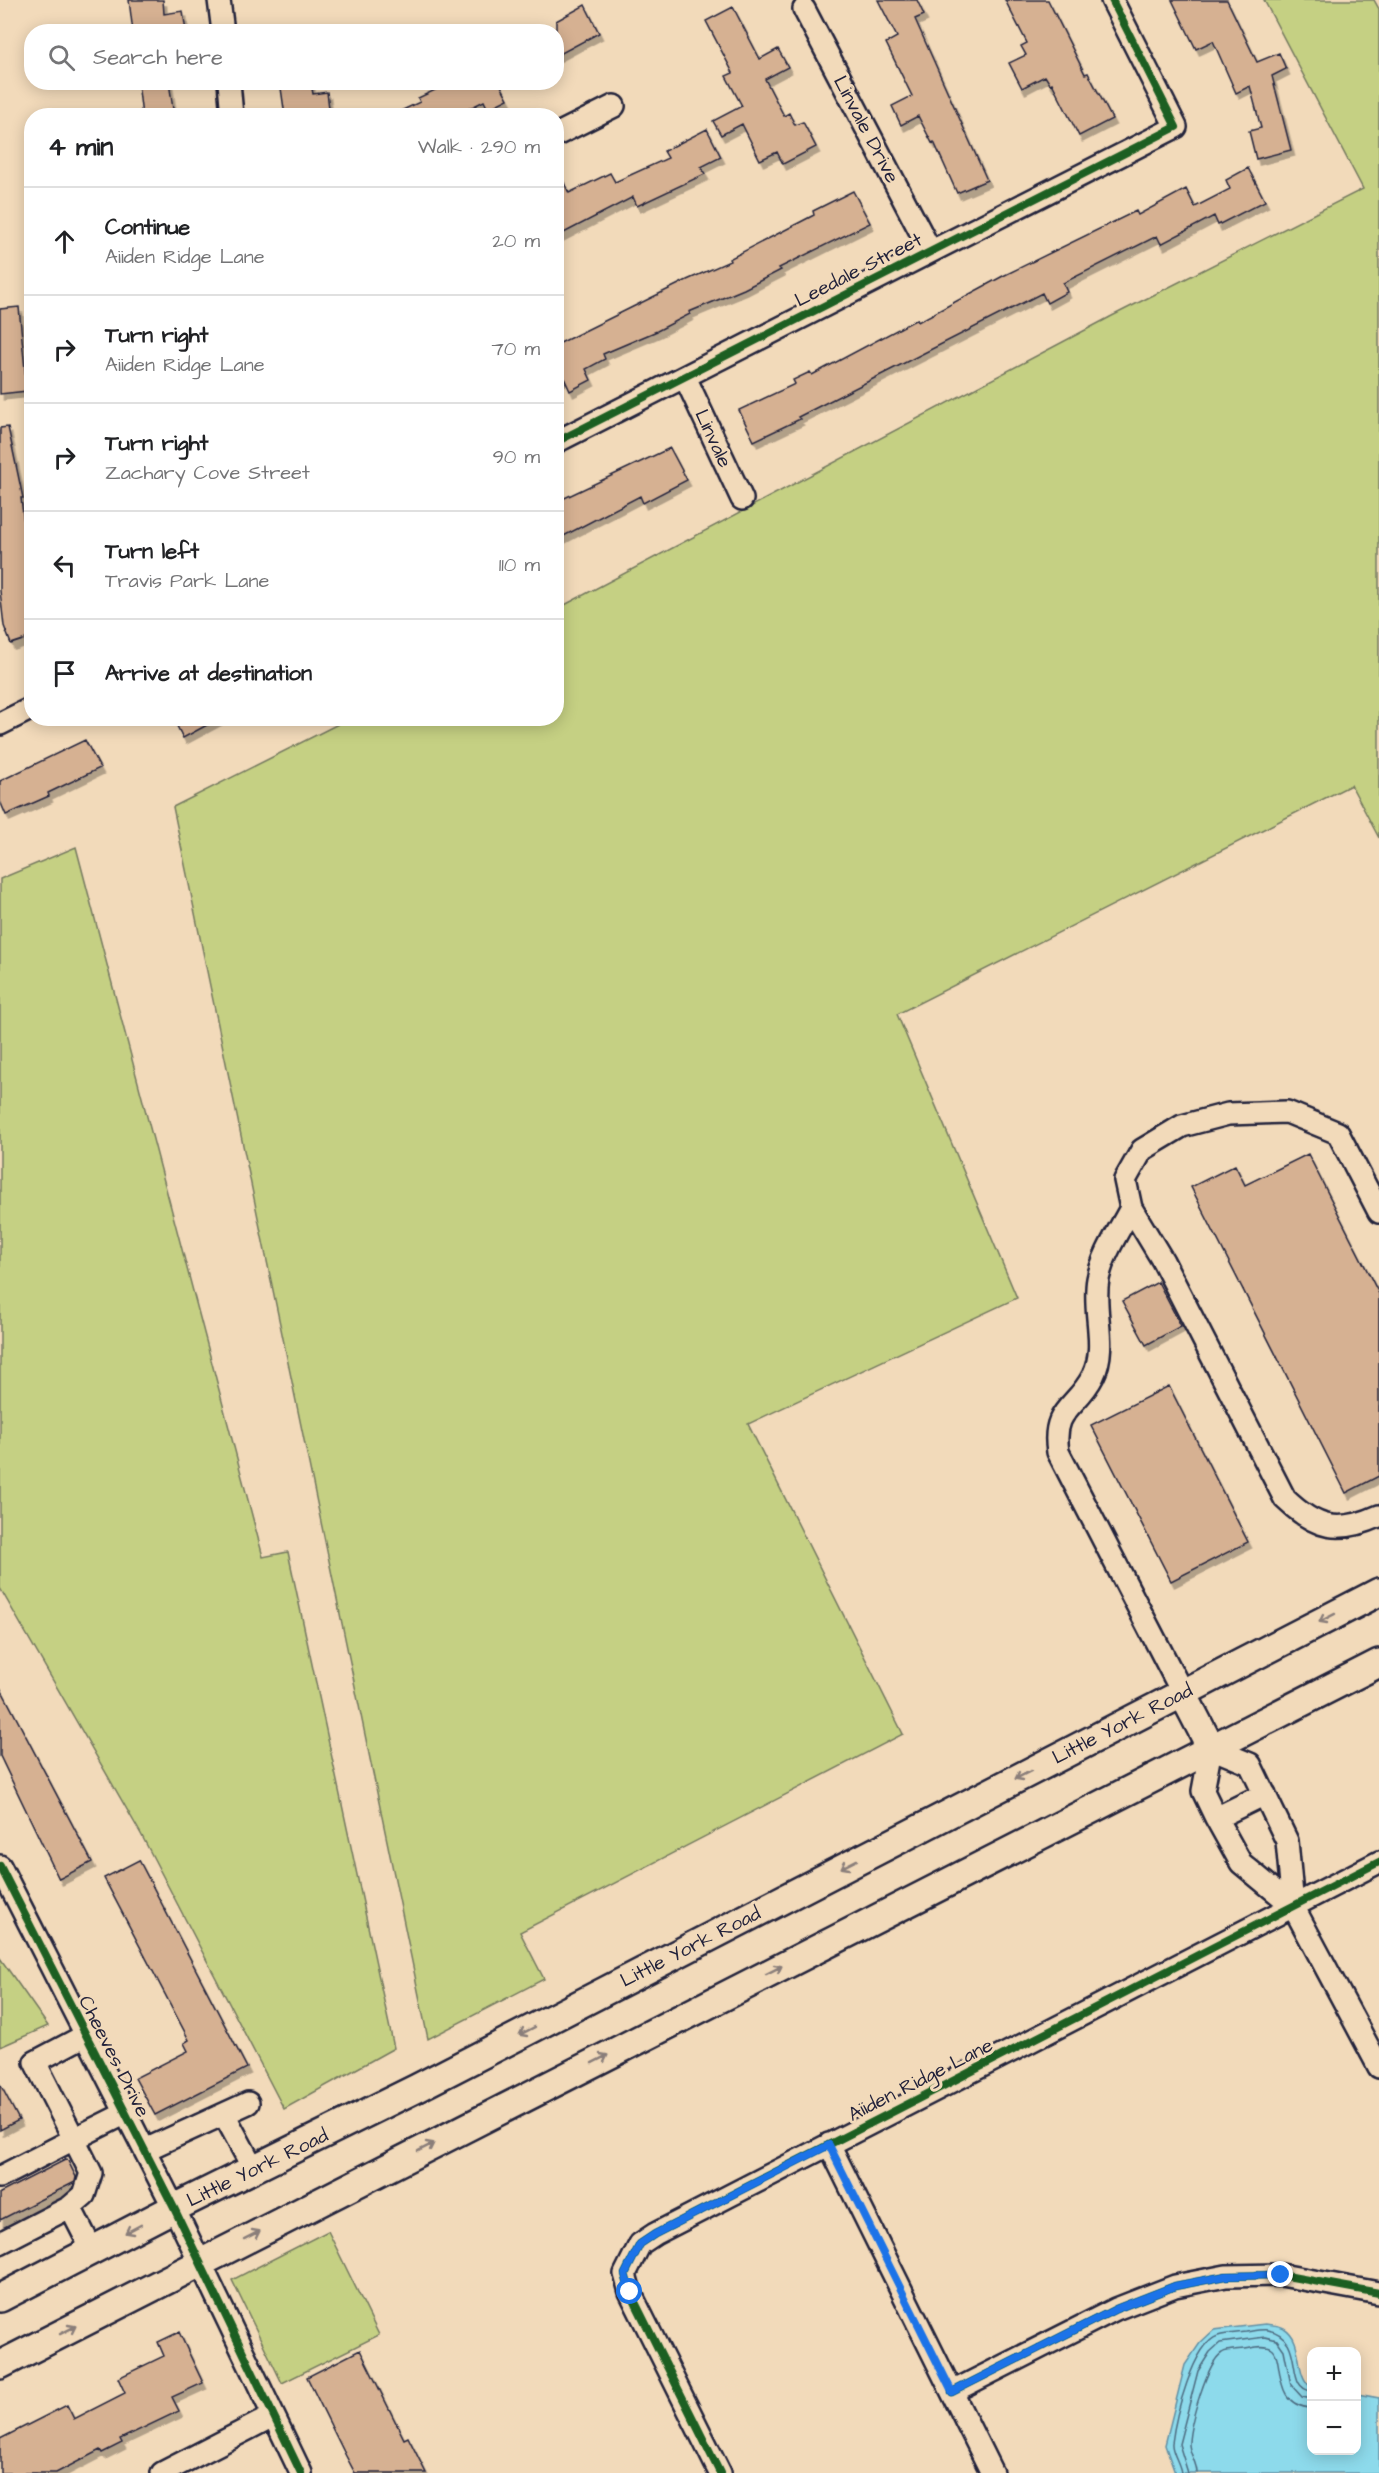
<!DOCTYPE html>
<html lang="en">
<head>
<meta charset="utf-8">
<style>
	body { margin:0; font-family:"Architects Daughter",sans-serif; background:#f6f6f6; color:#202124 }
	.controls { position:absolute; right:18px; bottom:18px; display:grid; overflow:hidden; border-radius:12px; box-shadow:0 3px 15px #0003 }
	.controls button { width:54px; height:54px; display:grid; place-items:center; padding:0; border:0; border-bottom:2px solid #e0e0e0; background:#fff; color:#202124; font:30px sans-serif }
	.stop { position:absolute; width:18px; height:18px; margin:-14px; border:4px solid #1a73e8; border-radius:50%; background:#fff }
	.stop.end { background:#1a73e8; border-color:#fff; box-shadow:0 2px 6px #0008 }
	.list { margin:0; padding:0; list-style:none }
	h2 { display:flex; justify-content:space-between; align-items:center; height:78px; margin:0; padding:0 24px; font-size:26px }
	h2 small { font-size:20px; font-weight:400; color:#757577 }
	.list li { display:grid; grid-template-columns:39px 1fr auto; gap:18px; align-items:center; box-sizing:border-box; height:108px; padding:0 24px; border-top:2px solid #e0e0e0 }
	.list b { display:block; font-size:22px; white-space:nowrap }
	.list p { margin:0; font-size:20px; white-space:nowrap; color:#757577 }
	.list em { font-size:20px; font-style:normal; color:#757577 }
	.icon { flex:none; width:33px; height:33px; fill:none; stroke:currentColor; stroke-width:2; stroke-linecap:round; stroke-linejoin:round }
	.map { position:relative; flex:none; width:1379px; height:2473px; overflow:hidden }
	.search { position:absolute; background:#fff; box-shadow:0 3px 15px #0003; left:24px; top:24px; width:540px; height:66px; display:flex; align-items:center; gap:15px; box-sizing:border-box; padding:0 21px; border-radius:24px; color:#757577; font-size:22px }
	.panel { position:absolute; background:#fff; box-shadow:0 3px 15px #0003; left:24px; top:108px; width:540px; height:618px; border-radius:24px }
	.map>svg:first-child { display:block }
</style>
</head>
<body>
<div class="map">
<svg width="1379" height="2473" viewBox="0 0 1379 2473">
	<defs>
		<filter id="shadow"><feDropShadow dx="3.5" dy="6" stdDeviation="0" flood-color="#0004"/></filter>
	</defs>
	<rect width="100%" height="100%" fill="#f2daba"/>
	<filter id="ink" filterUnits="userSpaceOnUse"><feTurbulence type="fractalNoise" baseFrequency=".0167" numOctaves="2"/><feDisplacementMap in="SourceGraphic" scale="12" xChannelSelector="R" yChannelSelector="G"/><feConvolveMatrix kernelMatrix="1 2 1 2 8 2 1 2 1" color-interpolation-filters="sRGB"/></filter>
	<g filter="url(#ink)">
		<path fill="#c5d083" stroke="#74795f" stroke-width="1.5" d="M1264 0H1374L1379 9V838L1351 785 897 1014 1017 1298 748 1424 903 1734 520 1932 544 1979 428 2039 173 807 348 719 556 718 557 609 1112 316 1363 189Z
			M76 847 263 1557 288 1552 394 2048 284 2109 141 1834 0 1588V879Z
			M0 1958 48 2026 0 2047Z
			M328 2231 379 2335 282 2383 232 2280Z"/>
		<path fill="#8ddaeb" stroke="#6290a5" stroke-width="1.5" d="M1265 2324C1271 2325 1280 2325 1284 2328 1305 2341 1293 2373 1311 2387L1312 2450H1356L1357 2394 1379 2398V2473H1175L1165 2445 1185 2365 1200 2343 1214 2330Z"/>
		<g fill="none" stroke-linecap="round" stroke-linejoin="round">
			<path stroke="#4d6c81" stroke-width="1.5" d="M1181 2473C1180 2463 1171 2452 1172 2443 1175 2418 1193 2344 1218 2336 1226 2333 1237 2333 1246 2332 1253 2331 1261 2329 1268 2330 1308 2338 1282 2388 1312 2391
				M1188 2473 1179 2444 1198 2371 1210 2352 1220 2343 1265 2337 1277 2340 1284 2350 1291 2385 1302 2397 1312 2399
				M1197 2473C1197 2462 1188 2452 1189 2442 1190 2424 1207 2362 1222 2353 1228 2349 1238 2350 1245 2349 1252 2348 1265 2344 1272 2349 1285 2358 1270 2406 1312 2408"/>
		</g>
		<path fill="#d6b192" stroke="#22223b" stroke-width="1.5" filter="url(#shadow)" d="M129 0H163L164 14 183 11 186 32H133Z
			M878 0H917L924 15 915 19 987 180 957 193 934 142 932 143 918 116 901 125 892 106 912 96 886 43 897 37Z
			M1005 0H1048L1085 74 1088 73 1112 119 1079 136 1052 83 1050 84 1045 76 1022 88 1009 63 1026 55 1021 46 1027 43Z
			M1172 0H1227L1257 62 1279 53 1286 69 1272 76 1291 150 1256 159 1249 131 1261 128 1250 86 1236 93 1213 41 1196 49Z
			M585 5 599 33 556 56V21Z
			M733 7 760 59 778 49 788 67 765 79 784 116 789 113 795 125 803 122 816 147 783 164 777 152 760 160 742 124 721 135 713 121 742 106 726 76 733 73 706 21Z
			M138 82H169L174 116H142Z
			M452 82H499L508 99 488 109 484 101 454 116H390L420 102 418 98Z
			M311 83 313 94 327 92 330 116H285L281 88Z
			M707 129 721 157 701 167 705 174 637 206 633 197 556 237V167L569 193 610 173 615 182 668 158 664 151Z
			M1248 168 1265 201 1218 225 1214 216 1161 244 1157 236 1063 283 1067 292 1047 303 1042 293 798 417 800 419 754 441 739 410 795 384 793 380 810 372 812 375 917 319 918 322 1003 276 1136 211 1138 215 1186 189 1195 207 1230 189 1226 180Z
			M853 191 870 223 779 268 781 270 744 289 689 312 690 314 657 331 603 354 605 359 586 369 591 380 570 391 564 378 556 382V345L687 280 730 261 729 259 814 215 813 211Z
			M19 307 27 391 0 394V309Z
			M8 427 23 498H21L32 591V637L11 644 4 626 0 591V428Z
			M670 448 687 480 643 503 640 496 556 540V502Z
			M173 718H220L183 738Z
			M85 740 100 768 48 793 49 796 6 815 0 801V781Z
			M1308 1154 1379 1294V1476L1346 1493 1191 1187 1235 1165 1245 1185Z
			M1158 1282 1181 1326 1146 1345 1122 1301Z
			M1169 1386 1248 1542 1171 1581 1091 1425Z
			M0 1687 92 1862 59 1879 0 1756Z
			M139 1860 247 2068 155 2115 135 2078 188 2051 184 2043 189 2040 104 1878Z
			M0 2084 19 2120 0 2130Z
			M67 2159 76 2177 75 2182 0 2220V2193Z
			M179 2332 203 2383 172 2397 179 2411 120 2439 122 2443 102 2453 100 2450 56 2473H0V2439L67 2405 74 2419 125 2393 118 2378 164 2356 158 2342Z
			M360 2350 404 2439 408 2437 426 2473H355L346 2456 307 2377Z"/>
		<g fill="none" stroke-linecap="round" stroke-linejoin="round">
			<g stroke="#22223b" stroke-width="26">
				<path id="minor" d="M219 0 223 32
					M804 9 930 250
					M229 82 232 116
					M556 135 614 106
					M685 377 742 499
					M556 442 1176 127 1112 0
					M0 724 32 708
					M1131 1208C1119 1231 1103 1254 1098 1279 1092 1311 1108 1346 1093 1376 1077 1408 1051 1408 1058 1452L1182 1692
					M1379 1212 1338 1133 1287 1112 1228 1114 1182 1126 1142 1150 1125 1180 1131 1208 1163 1261 1285 1499C1316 1529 1339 1534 1379 1516
					M1211 1748 1250 1764 1287 1841 1293 1906 1241 1863 1216 1818 1203 1791Z
					M1216 1818 1265 1794
					M0 1866 174 2208 301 2473
					M1293 1906 1379 2067
					M86 2035 35 2062 74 2139 126 2113
					M224 2114 253 2168
					M829 2144 992 2473
					M145 2150 248 2103
					M0 2177 74 2139 91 2173 84 2195 70 2207 0 2243
					M70 2207 92 2250
					M952 2392 1116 2309 1175 2286 1226 2276 1281 2275 1379 2293
					M162 2473 273 2416
					M720 2473 630 2292 625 2274 640 2244 655 2234 1379 1862"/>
			</g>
			<g stroke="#22223b" stroke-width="32">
				<path id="major" d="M1182 1692 1211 1748
					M0 2298 174 2208 417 2088 1379 1592
					M0 2365 1379 1663"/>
			</g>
			<use href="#minor" stroke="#f2daba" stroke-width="21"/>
			<use href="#major" stroke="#f2daba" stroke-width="27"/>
			<g stroke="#f2daba" stroke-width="11">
				<path id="cycleway" d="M556 442 1176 127 1112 0
					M0 1866 174 2208 301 2473
					M952 2392 1116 2309 1175 2286 1226 2276 1281 2275 1379 2293
					M720 2473 630 2292 625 2274 640 2244 655 2234 1379 1862"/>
			</g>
			<use href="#cycleway" stroke="#1b5e20" stroke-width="8"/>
		</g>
		<defs><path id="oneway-shaft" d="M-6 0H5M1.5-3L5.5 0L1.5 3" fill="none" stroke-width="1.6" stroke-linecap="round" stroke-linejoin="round" transform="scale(1.5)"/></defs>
		<g stroke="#8a7e7a">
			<use href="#oneway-shaft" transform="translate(1327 1618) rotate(153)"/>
			<use href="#oneway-shaft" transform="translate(1023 1775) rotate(153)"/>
			<use href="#oneway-shaft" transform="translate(849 1864) rotate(153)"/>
			<use href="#oneway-shaft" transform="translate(774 1970) rotate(-27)"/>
			<use href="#oneway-shaft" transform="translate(527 2031) rotate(153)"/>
			<use href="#oneway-shaft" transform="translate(600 2059) rotate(-27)"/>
			<use href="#oneway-shaft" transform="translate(426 2147) rotate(-27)"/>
			<use href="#oneway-shaft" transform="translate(133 2229) rotate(152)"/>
			<use href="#oneway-shaft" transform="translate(252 2235) rotate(-27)"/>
			<use href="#oneway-shaft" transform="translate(68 2330) rotate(-27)"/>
		</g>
	</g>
	<g fill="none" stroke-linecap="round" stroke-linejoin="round" filter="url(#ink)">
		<path stroke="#1a73e8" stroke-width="8" d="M630 2292 625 2274 640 2244 655 2234 829 2145 952 2392 1116 2309 1175 2286 1226 2276 1281 2275"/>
	</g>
	<g text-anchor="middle" stroke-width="6" stroke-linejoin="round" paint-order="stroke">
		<g font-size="20" fill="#22223b" stroke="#f2daba">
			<text transform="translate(867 129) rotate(62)" y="7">Linvale Drive</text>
			<text transform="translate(858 269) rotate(-27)" y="7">Leedale Street</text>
			<text transform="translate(714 438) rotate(65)" y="7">Linvale</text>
			<text transform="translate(1122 1723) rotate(-27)" y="7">Little York Road</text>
			<text transform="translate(690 1946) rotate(-27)" y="7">Little York Road</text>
			<text transform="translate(115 2056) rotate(63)" y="7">Cheeves Drive</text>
			<text transform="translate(920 2079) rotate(-27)" y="7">Aiiden Ridge Lane</text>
			<text transform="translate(257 2167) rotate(-26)" y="7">Little York Road</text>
		</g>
	</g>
</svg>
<div class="controls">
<button>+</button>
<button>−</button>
</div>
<div class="stop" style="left:630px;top:2292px"></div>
<div class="stop end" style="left:1281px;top:2275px"></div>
<div class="search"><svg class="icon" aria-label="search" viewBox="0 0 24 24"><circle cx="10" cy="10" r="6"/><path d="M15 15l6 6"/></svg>Search here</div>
<section class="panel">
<h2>4 min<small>Walk · 290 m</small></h2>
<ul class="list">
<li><svg class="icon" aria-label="ahead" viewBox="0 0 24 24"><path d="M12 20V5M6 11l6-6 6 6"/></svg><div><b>Continue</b><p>Aiiden Ridge Lane</p></div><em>20 m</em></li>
<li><svg class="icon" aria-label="right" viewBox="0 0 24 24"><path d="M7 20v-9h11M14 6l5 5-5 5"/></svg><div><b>Turn right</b><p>Aiiden Ridge Lane</p></div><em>70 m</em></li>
<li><svg class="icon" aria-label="right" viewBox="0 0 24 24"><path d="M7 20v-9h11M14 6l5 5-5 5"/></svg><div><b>Turn right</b><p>Zachary Cove Street</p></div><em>90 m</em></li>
<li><svg class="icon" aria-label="left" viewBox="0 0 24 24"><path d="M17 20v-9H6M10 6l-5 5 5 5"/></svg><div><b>Turn left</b><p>Travis Park Lane</p></div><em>110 m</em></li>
<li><svg class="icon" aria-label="arrive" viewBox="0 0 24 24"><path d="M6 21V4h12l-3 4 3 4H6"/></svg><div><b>Arrive at destination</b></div></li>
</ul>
</section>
</div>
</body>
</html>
